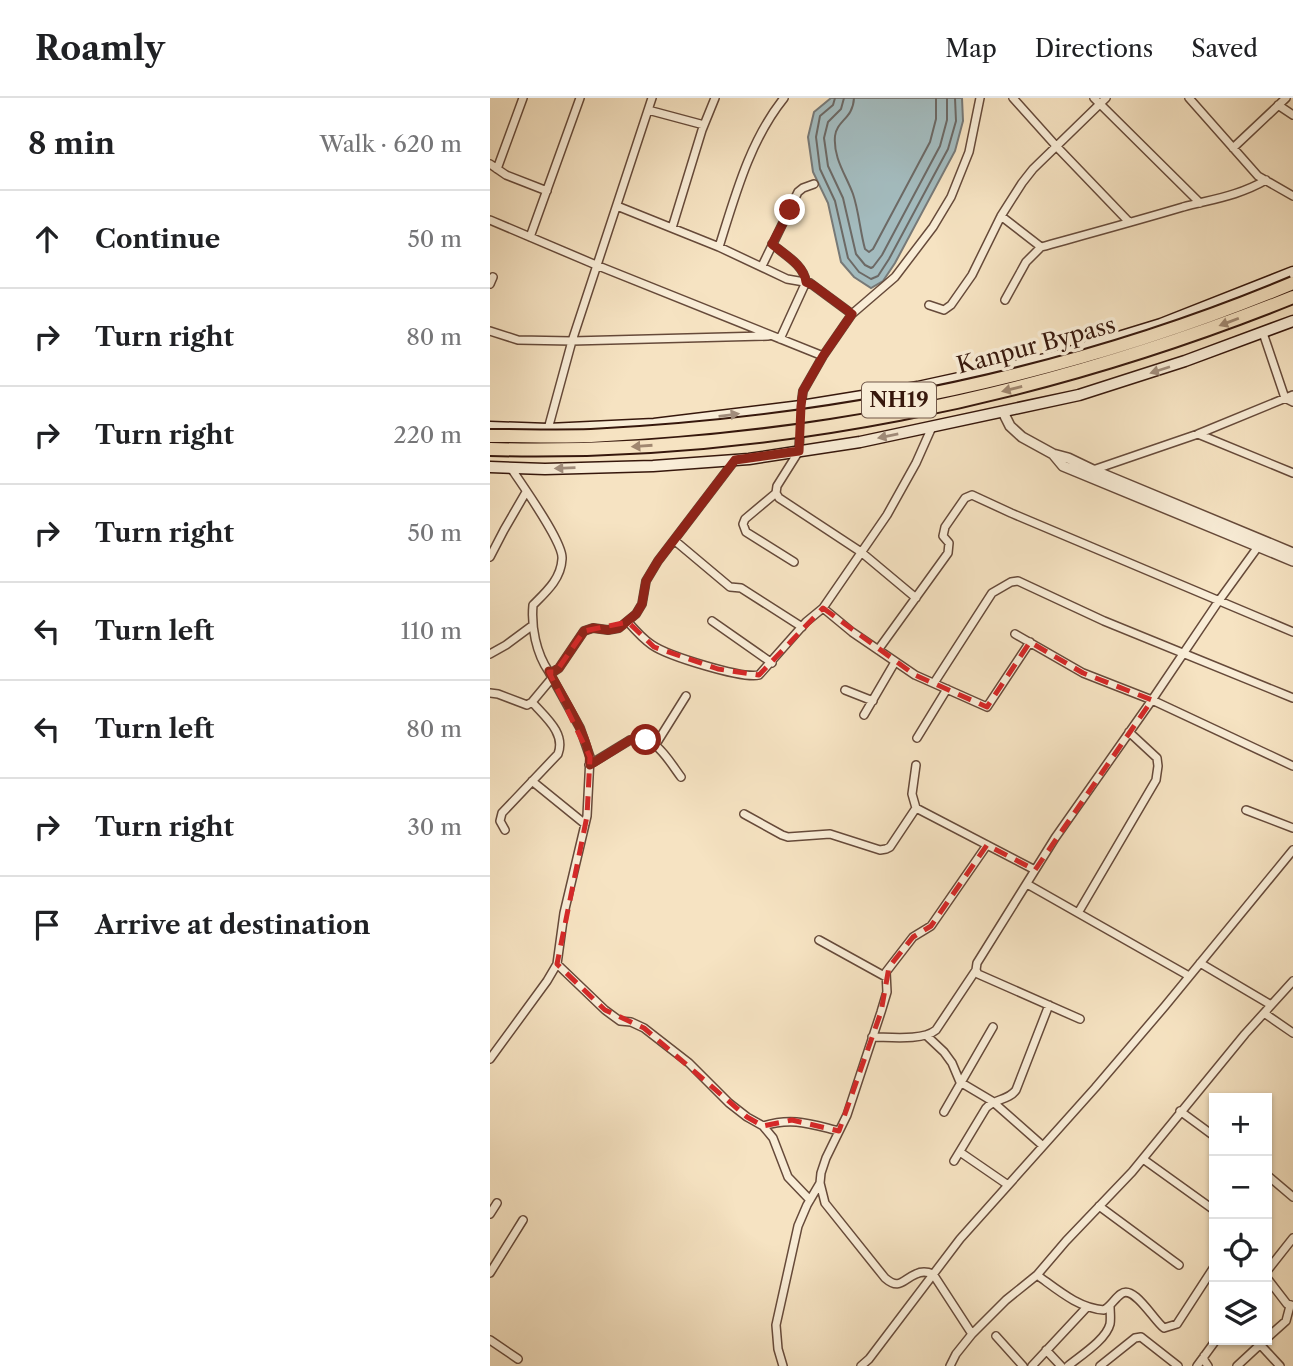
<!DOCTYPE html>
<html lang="en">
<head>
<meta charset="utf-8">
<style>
	body { margin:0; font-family:"Libre Caslon Text",serif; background:#f6f6f6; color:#202124 }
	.controls { position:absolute; right:21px; bottom:21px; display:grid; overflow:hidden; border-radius:0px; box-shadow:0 2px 5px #0004 }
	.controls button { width:63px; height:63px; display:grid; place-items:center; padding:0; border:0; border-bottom:2px solid #e0e0e0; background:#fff; color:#202124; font:35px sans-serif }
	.stop { position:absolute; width:21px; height:21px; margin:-16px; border:5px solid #8f2418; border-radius:50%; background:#fff }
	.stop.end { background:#8f2418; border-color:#fff; box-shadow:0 2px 7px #0008 }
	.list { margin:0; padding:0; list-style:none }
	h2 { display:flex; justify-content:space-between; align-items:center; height:91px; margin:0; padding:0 28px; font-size:30px }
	h2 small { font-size:23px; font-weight:400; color:#757577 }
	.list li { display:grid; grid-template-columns:46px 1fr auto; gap:21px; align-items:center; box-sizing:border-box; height:98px; padding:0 28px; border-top:2px solid #e0e0e0 }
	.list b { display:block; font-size:26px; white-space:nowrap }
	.list em { font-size:23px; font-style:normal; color:#757577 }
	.icon { flex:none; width:38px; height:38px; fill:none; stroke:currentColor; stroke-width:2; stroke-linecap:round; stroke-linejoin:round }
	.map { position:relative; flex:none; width:803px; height:1268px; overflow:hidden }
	header { display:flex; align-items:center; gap:42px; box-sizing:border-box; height:98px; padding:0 35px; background:#fff; border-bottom:2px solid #e0e0e0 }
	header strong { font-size:33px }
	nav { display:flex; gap:38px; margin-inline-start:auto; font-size:24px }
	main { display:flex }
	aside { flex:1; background:#fff }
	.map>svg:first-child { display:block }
</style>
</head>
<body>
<header>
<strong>Roamly</strong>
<nav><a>Map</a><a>Directions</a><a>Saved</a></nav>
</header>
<main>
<aside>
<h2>8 min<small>Walk · 620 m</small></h2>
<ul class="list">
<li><svg class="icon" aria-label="ahead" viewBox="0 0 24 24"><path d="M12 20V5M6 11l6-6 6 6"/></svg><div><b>Continue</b></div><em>50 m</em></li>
<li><svg class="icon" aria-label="right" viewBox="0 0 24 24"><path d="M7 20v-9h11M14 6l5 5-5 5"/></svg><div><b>Turn right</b></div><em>80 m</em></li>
<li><svg class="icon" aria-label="right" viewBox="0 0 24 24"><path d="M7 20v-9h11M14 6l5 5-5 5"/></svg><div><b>Turn right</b></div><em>220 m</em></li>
<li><svg class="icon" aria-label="right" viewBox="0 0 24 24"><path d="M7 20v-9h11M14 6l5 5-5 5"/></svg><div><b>Turn right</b></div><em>50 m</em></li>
<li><svg class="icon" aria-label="left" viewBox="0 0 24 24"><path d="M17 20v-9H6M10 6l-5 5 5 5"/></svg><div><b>Turn left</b></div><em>110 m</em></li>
<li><svg class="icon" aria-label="left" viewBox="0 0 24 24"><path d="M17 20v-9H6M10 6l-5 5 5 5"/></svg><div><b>Turn left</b></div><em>80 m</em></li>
<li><svg class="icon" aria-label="right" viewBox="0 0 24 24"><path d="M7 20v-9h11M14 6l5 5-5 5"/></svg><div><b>Turn right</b></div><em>30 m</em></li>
<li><svg class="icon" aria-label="arrive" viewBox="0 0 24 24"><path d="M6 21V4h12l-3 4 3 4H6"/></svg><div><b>Arrive at destination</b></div></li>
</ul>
</aside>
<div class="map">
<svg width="803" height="1268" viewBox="0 0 803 1268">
	<rect width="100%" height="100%" fill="#f6e3c2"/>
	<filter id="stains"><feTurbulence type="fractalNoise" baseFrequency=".00286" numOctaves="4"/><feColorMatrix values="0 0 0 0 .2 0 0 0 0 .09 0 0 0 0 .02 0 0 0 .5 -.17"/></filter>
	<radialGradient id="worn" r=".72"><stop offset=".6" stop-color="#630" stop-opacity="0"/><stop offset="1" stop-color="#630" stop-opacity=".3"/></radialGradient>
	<path fill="#a3bbbe" stroke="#777977" stroke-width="2" d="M341 0H472L473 23 465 53 405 165 393 183 381 190 364 179 351 164 338 105 323 74 318 39 324 14Z"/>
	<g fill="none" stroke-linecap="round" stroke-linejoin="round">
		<path stroke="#6c6965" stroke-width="2" d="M345 0 343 7 330 18 326 39 330 71 345 103 358 160 369 174 381 181 388 178 399 161 458 51 466 23 465 0
			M354 0 351 11 338 24 334 40 338 68 353 100 366 156 375 167 381 170 383 169 392 157 450 48 457 22V0
			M364 0C363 21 347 22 345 38 343 60 356 77 363 96 369 114 370 133 375 151L379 154 383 151 440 44 446 21V0"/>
		<g stroke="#664a3a" stroke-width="10">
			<path id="minor" d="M523 0 567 49 639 124
				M604 0 710 105
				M699 0 768 78 803 98
				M788 7 803 17
				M158 12 214 27
				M743 50 796 0
				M0 66 16 77 57 93
				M7 71 33 0
				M127 108 229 149 297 181 320 185 362 216 333 258
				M511 118 551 149C598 136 646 123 693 109 723 101 748 98 776 82
				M0 122 106 167 333 258 313 293 311 308 309 353 287 388 286 395 289 400 371 454 426 500
				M182 130 212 32 225 0
				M40 139 90 0
				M282 146C295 157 314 167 316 184L290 241
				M229 149C245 98 260 42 294 0
				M272 168 308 94 313 90 324 86
				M0 186 3 179
				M515 202 536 164 551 149
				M439 207 454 212 461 207 482 177 511 118 532 85 543 71 616 0
				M362 216 405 179 443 129 461 99 479 54 490 0
				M0 233 28 242 82 243 278 238
				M773 235 795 300 803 304
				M58 331 82 243 162 0
				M708 336 803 375
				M21 370C32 387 74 445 72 461 71 481 56 494 43 507 41 529 46 555 59 574H63L69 570 94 533 103 530 118 532 129 530 146 516 152 506 156 483 168 463 245 362
				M601 374 603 372 708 336 803 297
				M286 395 255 421 253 426 256 434 304 464
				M184 442 240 489 251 490 312 529
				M0 459 14 432 36 394
				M333 510 362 534 425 577 497 609 540 544
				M222 523 282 565
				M138 524C145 532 153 541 162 547 178 558 252 581 269 577L316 524 333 510 397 417 426 365 442 329
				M525 536 593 575 662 602 803 668
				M388 552 458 455 459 445 453 438 455 429 475 400 482 397 521 415 803 534
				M0 556 16 547 43 527
				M444 585 502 495 521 484 528 483 614 523 803 600
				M355 592 383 603
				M0 595 8 596 37 607 42 604 62 580
				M374 617 405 564
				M427 640 457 591
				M166 646 196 598
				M99 667 140 642C165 635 178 662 191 679
				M426 667 422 696 426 710 545 772
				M42 683 95 726
				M756 712 803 730
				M254 716 292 737 298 739 340 736 390 752 396 751 400 749 426 710
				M15 732 10 723 12 715 68 656C76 635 55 619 42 604
				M537 786 699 878
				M588 815 666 682 668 668 667 660 639 634
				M329 842 396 879
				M710 865 781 907
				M67 866 115 912 130 923 141 924 154 930 199 965 239 1005 257 1019 273 1028 283 1040 298 1079 320 1102
				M774 915 803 935
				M590 921 488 876 486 872 487 865 565 740 662 602 728 504 770 446
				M437 938 454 954 462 965 470 984 502 1003 553 1048
				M382 939C399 939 433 943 446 932L486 872
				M0 961 57 883 67 866 74 815 97 718 100 659 90 630 59 574
				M690 1013 724 1038
				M454 1014 503 929
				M273 1028C303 1019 320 1026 349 1033
				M470 1054 518 1087
				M653 1061 724 1112
				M464 1063 496 1010C505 1000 518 1003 526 992L559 907
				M777 1077 803 1099
				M609 1108 689 1167
				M0 1116 7 1105
				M777 1173 803 1140
				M0 1175 33 1122
				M547 1177C568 1192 588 1210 614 1212 621 1208 625 1200 631 1196 644 1186 664 1223 674 1230L687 1226 724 1169
				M777 1180 797 1206 801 1207
				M482 1236 443 1176C438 1174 432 1173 426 1176 413 1181 410 1193 395 1180L335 1105 330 1085 331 1075 336 1060 357 1017 391 914 397 894 396 874 423 839 441 828 497 747
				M506 1238 533 1268
				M777 1240 796 1223 800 1208
				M0 1242 28 1261
				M766 1242 790 1268
				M556 1252 571 1268
				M714 1258V1262L718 1268
				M293 1268 288 1251 286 1227 308 1128 317 1107 330 1085
				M371 1268 379 1261 470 1141 605 990 675 908 803 752
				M460 1268 466 1256 482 1236 516 1202 547 1177 576 1143 642 1074 755 936 803 883
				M542 1268 597 1209
				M578 1268C590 1258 616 1242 620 1226 621 1220 620 1214 620 1208
				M610 1268 645 1240 651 1239 688 1268
				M707 1268 726 1242
				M747 1268 775 1242"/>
		</g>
		<g stroke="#664a3a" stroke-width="12">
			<path id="tertiary" d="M513 314 520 328 532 339 563 356 578 360 603 372 803 455
				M563 356 573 368 803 463"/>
		</g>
		<g stroke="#36170c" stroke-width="13">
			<path id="secondary" d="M0 329 58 331 164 326 311 308 428 289 560 260 671 226 803 174
				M0 369 55 371 163 368 259 361 370 344 589 297 695 263 803 223"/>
		</g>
		<use href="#minor" stroke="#f9edd7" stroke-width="7"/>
		<use href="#tertiary" stroke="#f9edd7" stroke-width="9"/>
		<use href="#secondary" stroke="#f9edd7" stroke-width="10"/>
		<g stroke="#36170c" stroke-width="16" stroke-linecap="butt">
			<path id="trunk-bridge" d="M0 338C34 338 67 339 101 338 341 326 581 278 803 185
				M0 351C275 358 549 301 803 199"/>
		</g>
		<use href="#trunk-bridge" stroke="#f6e3c2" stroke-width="12"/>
	</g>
	<defs><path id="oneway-solid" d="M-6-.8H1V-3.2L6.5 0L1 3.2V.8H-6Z" transform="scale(1.75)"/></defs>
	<g fill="#a08770">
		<use href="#oneway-solid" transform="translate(739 224) rotate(159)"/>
		<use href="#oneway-solid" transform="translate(522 291) rotate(166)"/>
		<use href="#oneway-solid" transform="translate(152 348) rotate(176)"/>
	</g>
	<g fill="#a18d7c">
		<use href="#oneway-solid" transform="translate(670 272) rotate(162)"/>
		<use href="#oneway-solid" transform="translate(239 317) rotate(-7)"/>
		<use href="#oneway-solid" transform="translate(398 338) rotate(169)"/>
		<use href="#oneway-solid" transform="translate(75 370) rotate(178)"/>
	</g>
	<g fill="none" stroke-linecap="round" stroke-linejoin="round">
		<path stroke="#8f2418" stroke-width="9" d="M156 642 147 640 140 642 100 667C100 638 72 599 59 573L63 574 69 570 94 533 103 530 118 532 129 530 146 516 152 506 156 483 168 463 245 362 309 353 311 308 313 293 333 258 362 216 323 187 316 184C314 167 295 157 282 146L300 112"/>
	</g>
	<path fill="none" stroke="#d62828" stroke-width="5" stroke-dasharray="14 9" stroke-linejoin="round" d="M333 510 425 577 497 609 540 544 593 575 662 602 545 772 497 747 441 828 423 839 399 869 391 914 349 1033 302 1022 273 1028 257 1019 154 930 115 912 67 866 97 718 100 659 59 574H66L94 533 138 524 164 549 228 571 269 577Z"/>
	<g text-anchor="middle" stroke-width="7" stroke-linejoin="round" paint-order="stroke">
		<rect fill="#f9edd7" stroke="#705749" stroke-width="2" x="372" y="284.5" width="74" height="35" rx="5"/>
		<g font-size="21" font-weight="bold" fill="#36170c">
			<text x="409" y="309">NH19</text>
		</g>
		<g font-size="23" fill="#36170c" stroke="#f9edd7">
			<text transform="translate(546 247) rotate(-15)" y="8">Kanpur Bypass</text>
		</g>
	</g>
	<rect width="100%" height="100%" filter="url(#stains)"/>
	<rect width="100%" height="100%" fill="url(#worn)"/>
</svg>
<div class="controls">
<button>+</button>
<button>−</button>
<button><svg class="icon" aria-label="locate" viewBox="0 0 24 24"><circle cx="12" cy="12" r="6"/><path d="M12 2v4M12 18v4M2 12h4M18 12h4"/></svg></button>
<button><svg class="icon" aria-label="layers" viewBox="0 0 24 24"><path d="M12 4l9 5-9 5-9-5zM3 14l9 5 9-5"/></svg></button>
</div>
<div class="stop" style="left:156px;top:642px"></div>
<div class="stop end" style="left:300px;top:112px"></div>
</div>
</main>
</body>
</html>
